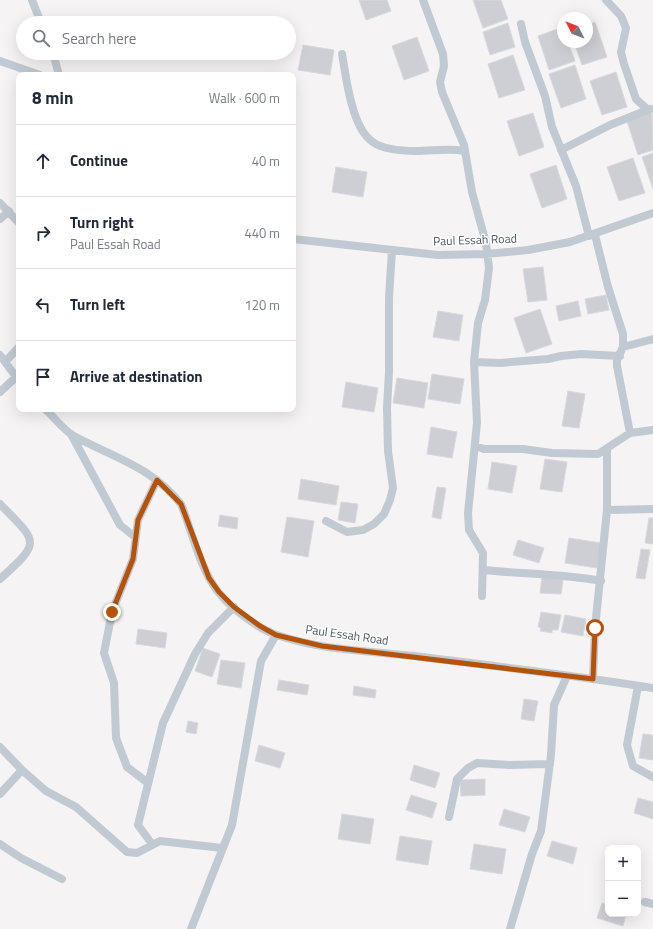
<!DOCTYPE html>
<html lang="en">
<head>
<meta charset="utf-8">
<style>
	body { margin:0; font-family:"Titillium Web",sans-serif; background:#f2f2f3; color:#1f2937 }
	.controls { position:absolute; right:12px; bottom:12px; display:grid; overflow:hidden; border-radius:8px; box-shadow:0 4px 16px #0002 }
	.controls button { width:36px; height:36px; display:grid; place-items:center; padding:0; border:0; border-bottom:1px solid #e0e1e3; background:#fff; color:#1f2937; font:20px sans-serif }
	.compass { position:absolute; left:557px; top:12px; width:36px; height:36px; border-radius:50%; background:#fff; box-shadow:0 4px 16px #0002; rotate:312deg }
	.stop { position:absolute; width:12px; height:12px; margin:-9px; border:3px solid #b45309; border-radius:50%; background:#fff }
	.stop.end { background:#b45309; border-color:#fff; box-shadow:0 1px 4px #0008 }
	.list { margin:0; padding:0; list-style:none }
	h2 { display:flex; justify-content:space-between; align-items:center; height:52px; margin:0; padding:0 16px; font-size:17px }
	h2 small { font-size:13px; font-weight:400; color:#747a83 }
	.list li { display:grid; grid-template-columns:26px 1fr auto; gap:12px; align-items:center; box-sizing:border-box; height:72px; padding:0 16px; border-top:1px solid #e0e1e3 }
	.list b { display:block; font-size:15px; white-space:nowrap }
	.list p { margin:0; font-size:13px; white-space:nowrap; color:#747a83 }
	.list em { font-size:13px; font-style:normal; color:#747a83 }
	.icon { flex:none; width:22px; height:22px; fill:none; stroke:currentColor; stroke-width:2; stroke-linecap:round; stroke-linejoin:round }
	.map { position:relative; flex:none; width:653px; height:929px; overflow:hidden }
	.search { position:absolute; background:#fff; box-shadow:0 4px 16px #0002; left:16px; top:16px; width:280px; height:44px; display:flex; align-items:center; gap:10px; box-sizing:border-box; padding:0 14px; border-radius:22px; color:#747a83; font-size:15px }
	.panel { position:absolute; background:#fff; box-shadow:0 4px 16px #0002; left:16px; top:72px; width:280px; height:340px; border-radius:8px }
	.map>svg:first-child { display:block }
</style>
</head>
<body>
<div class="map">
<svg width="653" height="929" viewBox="0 0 653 929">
	<rect width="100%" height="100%" fill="#f5f3f3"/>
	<path fill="#cdcfd5" stroke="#d7d9de" d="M359 0H387L391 11 366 20Z
		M473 0H501L508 19 483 28Z
		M595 22 607 57 582 65 574 42H587V25Z
		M508 23 515 47 490 55 483 32Z
		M563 27V42H568L575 61 549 70 538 36Z
		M417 37 429 71 404 80 392 46Z
		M303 45 334 50 330 75 298 70Z
		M513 55 525 90 499 98 488 64Z
		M575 65 586 99 561 108 549 74Z
		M616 72 627 107 602 115 590 81Z
		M652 112 653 150 638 155 627 121Z
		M533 113 544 147 519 156 507 121Z
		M653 153V189L642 157Z
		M633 158 645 193 619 201 607 167Z
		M556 165 567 199 542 208 530 174Z
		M336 167 367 172 363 197 332 192Z
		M543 267 547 300 528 302 523 269Z
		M606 295 609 310 588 314 585 299Z
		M578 301 581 316 559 321 556 306Z
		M540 309 552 344 526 353 514 318Z
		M438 311 463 315 459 341 433 337Z
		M432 374 464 379 460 404 428 399Z
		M397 378 428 383 424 408 393 403Z
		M346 382 378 388 374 412 342 407Z
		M568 391 585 394 579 428 562 426Z
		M431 427 457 432 452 458 427 454Z
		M545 459 567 462 562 492 540 489Z
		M492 462 517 466 512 493 488 489Z
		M301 479 339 486 336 505 298 499Z
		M437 487 446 488 441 519 432 517Z
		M341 502 358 504 355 523 338 520Z
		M220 515 238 518 237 529 218 526Z
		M287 517 314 521 308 557 281 552Z
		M649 518H653V544L645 543Z
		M569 538 601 543 597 568 565 563Z
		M518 540 544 548 539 563 513 555Z
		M641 549 650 550 645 579 636 578Z
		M542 577 563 580 561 594 540 593Z
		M541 612 561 615 558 630H552V633L540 631 541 628 538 627Z
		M565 615 586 619 583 636 561 632Z
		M138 629 167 633 165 648 136 644Z
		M203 648 220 654 212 677 195 671Z
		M221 660 245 663 241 688 217 684Z
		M279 680 309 685 307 695 277 690Z
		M354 686 376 690 375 698 353 695Z
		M524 699 538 701 534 721 521 719Z
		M188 721 198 723 196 734 186 732Z
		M643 734 653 735V760L639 758Z
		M259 745 285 753 280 768 255 761Z
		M414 765 440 773 435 788 410 780Z
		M485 779V795L461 796 460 780Z
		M411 795 437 803 432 818 406 810Z
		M638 798 653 802V819L634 813Z
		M504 809 530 817 525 832 499 825Z
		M342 814 374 819 370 844 338 839Z
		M400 836 432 841 428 865 396 860Z
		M552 841 577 848 573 864 547 856Z
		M474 844 506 849 502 874 470 869Z
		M602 903 608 905V914H626L623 926 597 918Z"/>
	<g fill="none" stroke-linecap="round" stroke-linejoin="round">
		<path stroke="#c1cad2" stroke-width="8" d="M32 0 41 23
			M423 0 443 54 444 66 440 82 442 92 464 145 472 192 486 243 489 268 485 300 478 323 474 362 477 423 468 513 469 530 483 553 482 596
			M606 0 621 16 626 28 621 52 624 64 636 99 648 110
			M521 24 525 42 545 96 552 127 576 186 589 236
			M53 53 59 75
			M342 54C345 71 347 88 352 105 362 143 377 151 416 151 433 151 448 148 465 151
			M0 61 40 75
			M561 150 610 125 650 109
			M0 203 19 223
			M0 219 9 211
			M595 235 608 287 623 334V347L617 360V366L630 433
			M293 239 438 255 486 254 528 250 570 242 653 213
			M623 347 653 339
			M0 355 19 381
			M5 362 19 347
			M474 362 500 363 548 359 561 356 581 354 620 356
			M0 392 16 377
			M45 409C54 417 63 429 72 435 112 457 151 466 181 504 192 531 200 570 219 593 231 608 258 629 277 635 320 650 369 651 414 656 494 666 574 675 653 688
			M71 434 120 525 135 537
			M475 446 484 449H523L552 453 598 454 630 433 653 430
			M0 504C38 543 42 541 0 579
			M607 510 653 509
			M326 521 347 532 363 530 374 524 384 514 390 500 393 488 388 451 387 408 389 372V298L392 250
			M484 570C522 574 563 574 601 581
			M593 679 595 628 607 510V450
			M638 686 627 745 633 766 653 777
			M0 747 22 770 0 794
			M22 770 46 791 76 807 127 852 137 853 160 841 222 848
			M148 783 127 767 116 738 114 683 104 653 112 612 133 559 138 520 157 480
			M449 817 457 779 468 768 477 763 509 765 550 764
			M0 844 21 858 62 879
			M152 844 138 825 163 723 195 654 208 633 234 607
			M645 902 653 904
			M191 929 232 825 261 661 276 635
			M510 929 532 854 541 831 551 755 554 705 567 676"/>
	</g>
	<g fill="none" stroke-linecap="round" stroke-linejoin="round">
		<path stroke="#b45309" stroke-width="5" d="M112 612 133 559 138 520 157 480 181 504 209 578 219 592 234 607 260 626 276 635 322 646 593 679 595 628"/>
	</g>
	<g text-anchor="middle" stroke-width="3" stroke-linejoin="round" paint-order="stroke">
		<g font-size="12" fill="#4a5661" stroke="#fff">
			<text transform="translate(475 240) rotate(-2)" y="4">Paul Essah Road</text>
			<text transform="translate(347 635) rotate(8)" y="4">Paul Essah Road</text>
		</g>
	</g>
</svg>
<div class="controls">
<button>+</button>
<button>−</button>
</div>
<svg class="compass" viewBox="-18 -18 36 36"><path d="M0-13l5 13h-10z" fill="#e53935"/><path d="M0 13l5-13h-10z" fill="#747a83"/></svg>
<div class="stop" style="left:595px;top:628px"></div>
<div class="stop end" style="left:112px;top:612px"></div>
<div class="search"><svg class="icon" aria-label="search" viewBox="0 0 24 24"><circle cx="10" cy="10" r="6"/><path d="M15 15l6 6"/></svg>Search here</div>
<section class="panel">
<h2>8 min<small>Walk · 600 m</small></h2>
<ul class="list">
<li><svg class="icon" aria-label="ahead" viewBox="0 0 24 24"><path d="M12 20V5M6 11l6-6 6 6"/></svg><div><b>Continue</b></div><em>40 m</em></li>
<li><svg class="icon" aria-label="right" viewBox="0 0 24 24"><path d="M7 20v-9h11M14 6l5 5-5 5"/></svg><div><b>Turn right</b><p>Paul Essah Road</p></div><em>440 m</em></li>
<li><svg class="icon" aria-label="left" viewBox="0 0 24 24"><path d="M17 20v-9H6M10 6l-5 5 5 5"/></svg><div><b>Turn left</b></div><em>120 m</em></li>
<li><svg class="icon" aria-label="arrive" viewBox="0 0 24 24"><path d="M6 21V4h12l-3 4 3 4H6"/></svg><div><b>Arrive at destination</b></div></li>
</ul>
</section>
</div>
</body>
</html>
